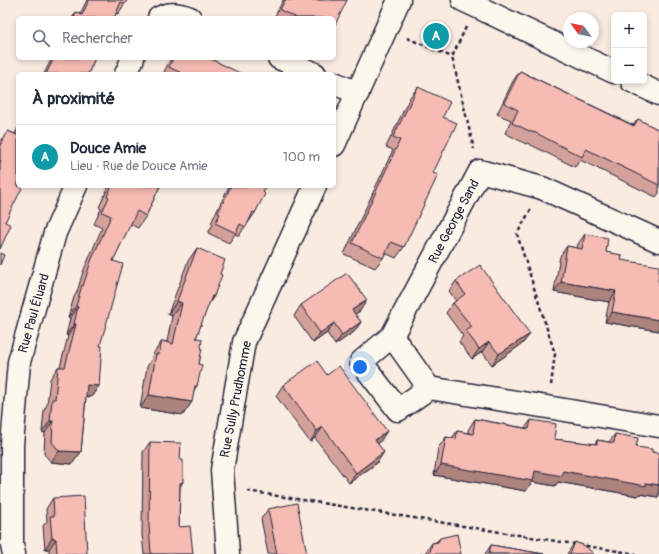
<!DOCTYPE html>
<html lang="fr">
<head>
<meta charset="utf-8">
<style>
	body { margin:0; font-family:Pangolin,sans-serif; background:#f6f6f7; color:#1f2937 }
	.controls { position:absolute; right:12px; top:12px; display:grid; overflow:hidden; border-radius:6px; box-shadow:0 2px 6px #0003 }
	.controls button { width:36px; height:36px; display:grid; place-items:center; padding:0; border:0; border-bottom:1px solid #e0e1e3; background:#fff; color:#1f2937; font:20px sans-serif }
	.compass { position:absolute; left:563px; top:12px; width:36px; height:36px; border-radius:50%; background:#fff; box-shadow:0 2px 6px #0003; rotate:303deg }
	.you { position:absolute; left:360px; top:367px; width:14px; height:14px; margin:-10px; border:3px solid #fff; border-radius:50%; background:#1a73e8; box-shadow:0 0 0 6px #1a73e833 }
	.badge { display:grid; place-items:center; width:26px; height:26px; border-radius:50%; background:#b45309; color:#fff; font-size:13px; font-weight:700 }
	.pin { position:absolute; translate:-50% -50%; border:2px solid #fff; box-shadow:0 1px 4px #0006 }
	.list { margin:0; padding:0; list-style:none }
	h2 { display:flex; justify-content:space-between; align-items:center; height:52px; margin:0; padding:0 16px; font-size:17px }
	h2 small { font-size:13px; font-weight:400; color:#747a83 }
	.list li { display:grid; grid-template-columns:26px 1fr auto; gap:12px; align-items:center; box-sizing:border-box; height:64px; padding:0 16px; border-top:1px solid #e0e1e3 }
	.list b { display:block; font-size:15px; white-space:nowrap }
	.list p { margin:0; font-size:13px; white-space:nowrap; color:#747a83 }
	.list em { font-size:13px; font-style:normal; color:#747a83 }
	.icon { flex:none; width:22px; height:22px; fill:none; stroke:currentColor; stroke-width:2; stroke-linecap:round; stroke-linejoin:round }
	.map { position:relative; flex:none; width:659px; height:554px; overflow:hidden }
	.search { position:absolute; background:#fff; box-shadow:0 2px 6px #0003; left:16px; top:16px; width:320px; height:44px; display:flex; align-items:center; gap:10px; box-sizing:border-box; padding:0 14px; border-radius:6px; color:#747a83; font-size:15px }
	.panel { position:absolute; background:#fff; box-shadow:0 2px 6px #0003; left:16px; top:72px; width:320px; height:116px; border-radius:6px }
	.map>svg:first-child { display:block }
</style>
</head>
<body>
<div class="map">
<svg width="659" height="554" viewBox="0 0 659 554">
	<rect width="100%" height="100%" fill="#faebe1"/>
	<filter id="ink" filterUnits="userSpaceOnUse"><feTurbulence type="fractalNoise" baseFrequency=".025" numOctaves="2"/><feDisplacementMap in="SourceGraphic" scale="8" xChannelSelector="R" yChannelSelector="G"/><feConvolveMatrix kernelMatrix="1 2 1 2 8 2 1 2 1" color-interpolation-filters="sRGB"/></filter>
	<g filter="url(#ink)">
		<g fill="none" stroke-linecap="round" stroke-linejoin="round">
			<g stroke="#22223b" stroke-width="25">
				<path id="minor" d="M463 0 614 72
					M159 18C170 12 179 14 190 18
					M279 58 315 74
					M126 74 133 58
					M632 81 659 94
					M334 83 358 93
					M334 145C356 97 377 48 399 0
					M659 241 542 188 480 171 392 336 429 388 547 407 659 426
					M392 336 361 362 398 410 429 388
					M14 554 12 545V445L19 362 55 233 76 186
					M228 554 222 470 244 342 315 186"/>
			</g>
			<path stroke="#22223b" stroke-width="2.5" stroke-dasharray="4 3" stroke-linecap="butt" d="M466 27 452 57 474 149
				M407 38 452 57
				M531 209 517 234 555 354 551 385
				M247 491 636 554"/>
			<use href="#minor" stroke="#fbf7ec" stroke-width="22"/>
		</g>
		<path fill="#d4a19a" stroke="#22223b" d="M87 0H127L118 14 116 13 114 18H72L76 12 80 14Z
			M283 0H347L334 18H274Z
			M52 58H95L88 74H44Z
			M171 58H209L240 74H163Z
			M520 71 633 125 638 119 659 130V193L656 197 580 160 575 167 527 143 526 144 505 133 511 120 497 114 513 81Z
			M418 87 443 117 433 173 404 247 396 258 385 253 383 258 375 268 344 254 393 150 386 147 410 97Z
			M18 128V186L5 222 0 249V142L8 131 15 134Z
			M109 186H160L146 216 138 228 130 224 113 261 100 346 99 386 91 397H86L81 452 72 464 51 462 44 454 45 433 42 432 44 410 47 405 50 379 58 367H60L68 336 66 335 70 319 68 318 74 297 77 292 83 272 102 228 94 224 101 209 99 207Z
			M229 186H266L255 213 248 223H247L239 236 235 234 229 243 208 233 213 224 211 223Z
			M585 234 606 252 621 260 658 281 659 331 605 322 609 302 554 292 560 256 567 246 577 248 578 244Z
			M197 248 220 274 214 296 208 305 196 338 201 347 197 386 194 390 183 415 140 408 147 367 151 360 153 354 162 341 167 342 172 316 168 314 188 261Z
			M456 281 530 334 522 344 492 365 482 352 472 359 459 342 463 336 446 313 453 303 456 301 449 291Z
			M301 305 360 311 355 314 361 322 354 332 335 345 327 333 313 343 294 316Z
			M327 375 380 442 378 443 377 463 349 483 315 438 310 442 276 396 283 385Z
			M475 419 525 428 531 420 554 439 595 444 597 440 609 442 615 434 636 447 652 452 659 453V495L658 497 640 494 638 496 558 482 555 486 532 482 526 491 434 475 438 448 446 437 452 438 457 431 468 433V430Z
			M150 442 183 482 180 487 179 527 193 554H144L142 535 143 452Z
			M53 498 87 554H49V549H45L43 526 47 521 46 509Z
			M268 509 307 554H268L261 519Z
			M440 538 461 554 425 553 432 543 436 542Z
			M575 542 594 554H567Z
			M491 545 544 554H485Z"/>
		<path fill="#ac837d" stroke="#22223b" d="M561 282 616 291 609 302 554 292Z
			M212 296H214L205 309Z
			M367 300 360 311 345 321 352 310Z
			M177 301 182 303 172 316 168 314Z
			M76 306 78 307 70 319 68 318Z
			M612 312 659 320V331L605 322Z
			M361 322 354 332 335 345 342 335Z
			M334 323 327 333 313 343 320 333Z
			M74 324H76L68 336 66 335Z
			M530 334 522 344 492 365 499 354Z
			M489 342 482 352 472 359 479 349Z
			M87 385 99 386 91 397H79Z
			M149 395 192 402 183 415 140 408Z
			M50 421H53L45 433 42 432Z
			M323 427 315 438 310 442 317 431Z
			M387 431 380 442 368 450 375 440Z
			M59 451 81 452 72 464 51 462Z
			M384 452 377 463 349 483 356 473Z
			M441 465 535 471H563L659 485V495L658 497 640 494 638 496 558 482 555 486 532 482 526 491 434 475Z
			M52 538 56 539 49 549H45Z"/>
		<path fill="#f6bbb3" stroke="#22223b" d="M89 0H127L125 4 121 2 114 18H74L76 12 82 15Z
			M285 0H347L334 27V18H295V17L280 10Z
			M54 58H95L88 74H46Z
			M173 58H209L240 73V74H183L169 67Z
			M520 71 634 126 638 119 659 130V185L586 149 582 157 534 132V133L512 123 518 110 504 103Z
			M418 87 450 102 443 117 457 123 433 173 438 175 404 247 391 242 383 258 352 243 400 140 393 137Z
			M8 131 17 135 18 132V186H23L5 222 11 225 0 249V163L1 161 0 160V147Z
			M112 186H160L146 216 137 211 113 261 123 264 100 346H102L99 386 87 385 81 452 59 451 52 442 53 421H50L52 399H55L58 367H65L76 324H74L78 307 76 306 82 285 83 286 91 261 111 216 102 212 109 197 107 196Z
			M231 186H266L263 192 265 194 255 213 253 212 246 227 240 224 236 233 215 223 220 214 218 213Z
			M585 234 608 238 606 252 622 255 621 260 659 266V275L658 281 659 282V320L612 312 616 291 561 282 567 246 582 249Z
			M197 248 225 260 220 274 222 275 214 296H212L196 338 202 339 201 347 202 348 199 364 202 365 197 386H195L192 402 149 395 156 354H159L162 341 173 344 182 303 177 301Z
			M0 253 4 255 0 265Z
			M480 265 530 334 499 354 489 342 479 349 466 331 472 327 453 303 465 294 456 281Z
			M347 273 367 300 352 310 361 322 342 335 334 323 320 333 301 305Z
			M317 361 327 375 339 366 387 431 375 440 384 452 356 473 323 427 317 431 283 385Z
			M475 419 529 429 531 420 556 424 554 439 597 444V440L614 443 615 434 638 438 636 447 652 449V452L659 453V485L646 483V486L563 471 562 476 535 471 533 481 441 465 446 437 456 439 457 431 473 434Z
			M150 442 181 443 180 460H183V482L180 483 179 527 190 526 193 554H151L149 525Z
			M84 496 87 554H57L56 539 52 538 50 516H54L53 498Z
			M297 503 307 554H277L268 509Z
			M457 534 461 554H420L430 552 432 543 438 542 440 538Z
			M575 542 585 546 594 554H570Z
			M491 545 544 554H489Z"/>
	</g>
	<g text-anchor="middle" stroke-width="4" stroke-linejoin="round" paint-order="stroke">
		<g font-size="13" fill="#22223b" stroke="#fbf7ec">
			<text transform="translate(453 221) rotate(-62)" y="5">Rue George Sand</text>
			<text transform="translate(33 313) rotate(-74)" y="5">Rue Paul Éluard</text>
			<text transform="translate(235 399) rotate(-79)" y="5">Rue Sully Prudhomme</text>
		</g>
	</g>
</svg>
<div class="controls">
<button>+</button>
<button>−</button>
</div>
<svg class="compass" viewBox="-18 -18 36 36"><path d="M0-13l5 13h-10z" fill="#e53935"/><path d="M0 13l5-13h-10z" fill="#747a83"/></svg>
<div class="you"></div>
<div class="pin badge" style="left:436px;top:36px;background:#0f9aa8">A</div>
<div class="search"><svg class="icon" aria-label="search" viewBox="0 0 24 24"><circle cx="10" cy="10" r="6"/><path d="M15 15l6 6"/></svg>Rechercher</div>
<section class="panel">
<h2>À proximité<small></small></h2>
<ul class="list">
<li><span class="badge" style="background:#0f9aa8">A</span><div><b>Douce Amie</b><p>Lieu · Rue de Douce Amie</p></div><em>100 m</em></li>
</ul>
</section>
</div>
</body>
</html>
